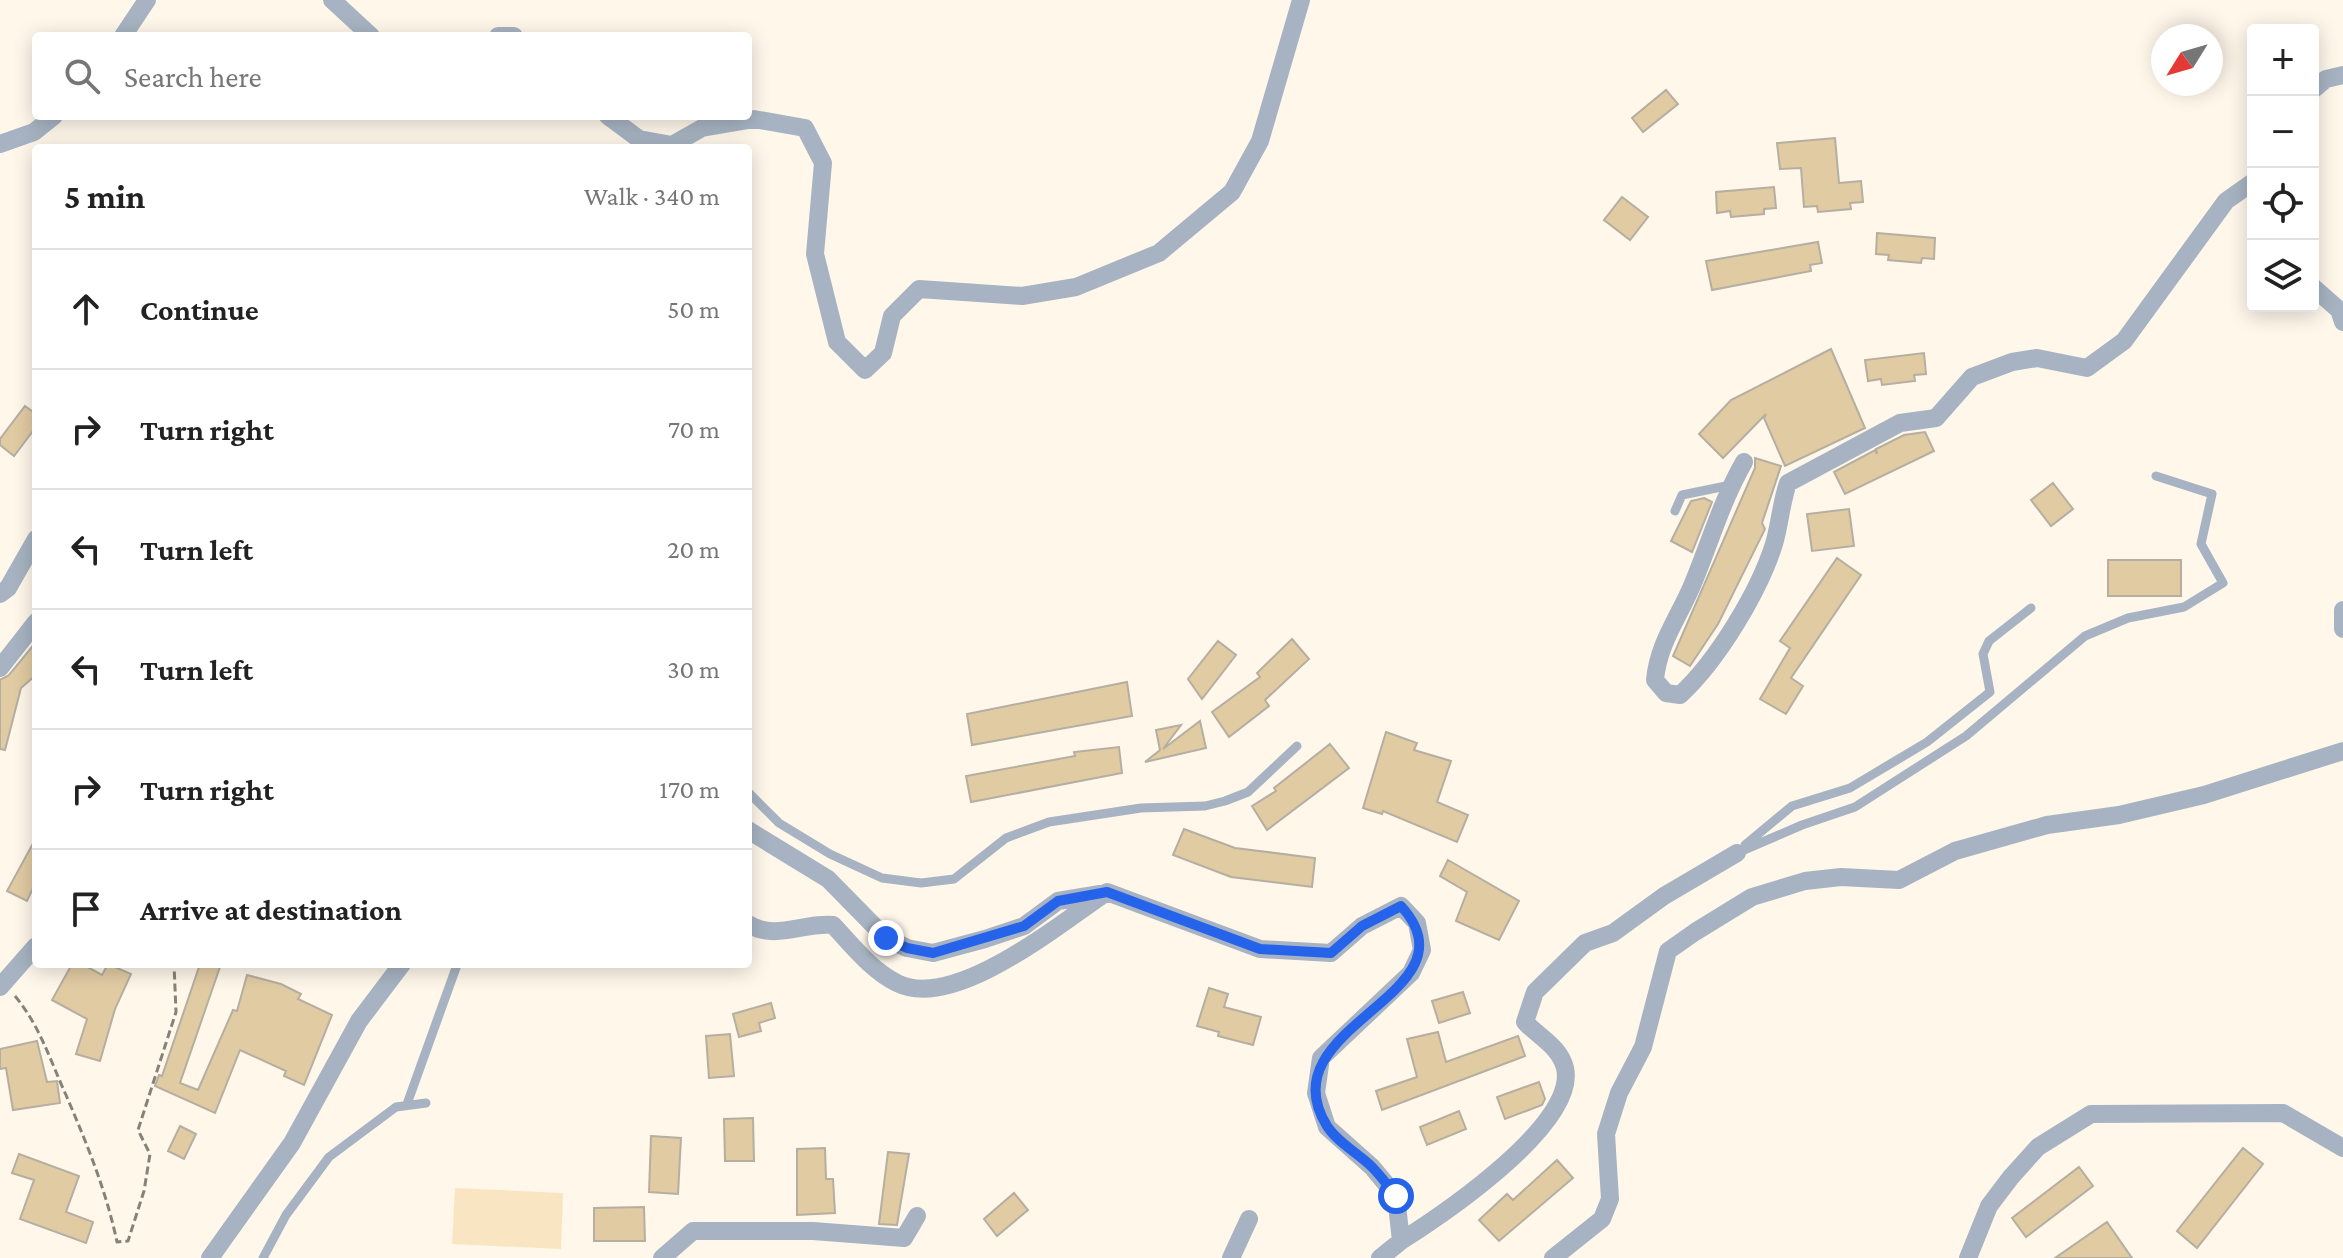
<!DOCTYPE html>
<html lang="en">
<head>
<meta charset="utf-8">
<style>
	body { margin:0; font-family:"Crimson Pro",serif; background:#f6f6f6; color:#222 }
	.controls { position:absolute; right:24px; top:24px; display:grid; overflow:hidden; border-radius:8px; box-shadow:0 4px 20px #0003 }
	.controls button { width:72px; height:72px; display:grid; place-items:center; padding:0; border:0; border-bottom:2px solid #e0e0e0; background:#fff; color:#222; font:40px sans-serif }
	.compass { position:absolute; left:2151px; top:24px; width:72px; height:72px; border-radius:50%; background:#fff; box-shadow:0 4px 20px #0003; rotate:233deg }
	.stop { position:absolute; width:24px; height:24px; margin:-18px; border:6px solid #2563eb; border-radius:50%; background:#fff }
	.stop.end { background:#2563eb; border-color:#fff; box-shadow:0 2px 8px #0008 }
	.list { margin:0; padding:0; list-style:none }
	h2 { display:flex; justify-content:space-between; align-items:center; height:104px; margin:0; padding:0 32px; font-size:34px }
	h2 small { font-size:26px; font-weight:400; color:#767676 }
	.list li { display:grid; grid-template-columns:52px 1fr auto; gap:24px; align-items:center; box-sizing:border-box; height:120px; padding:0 32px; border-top:2px solid #e0e0e0 }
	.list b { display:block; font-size:30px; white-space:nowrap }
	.list em { font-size:26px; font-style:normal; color:#767676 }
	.icon { flex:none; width:44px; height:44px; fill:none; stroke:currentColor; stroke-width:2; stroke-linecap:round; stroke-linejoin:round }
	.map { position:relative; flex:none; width:2343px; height:1258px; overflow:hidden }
	.search { position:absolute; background:#fff; box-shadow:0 4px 20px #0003; left:32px; top:32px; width:720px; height:88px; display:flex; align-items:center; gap:20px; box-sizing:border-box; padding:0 28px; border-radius:8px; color:#767676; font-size:30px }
	.panel { position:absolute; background:#fff; box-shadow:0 4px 20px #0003; left:32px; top:144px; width:720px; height:824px; border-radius:8px }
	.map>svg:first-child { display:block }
</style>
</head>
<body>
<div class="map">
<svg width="2343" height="1258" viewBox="0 0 2343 1258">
	<rect width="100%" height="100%" fill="#fff7ea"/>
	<path fill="#fae5c2" d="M455 1188 563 1193 561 1249 452 1244Z"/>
	<path fill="#e1cba3" stroke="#b5aea1" stroke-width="2" d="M1666 90 1678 104 1643 132 1632 118Z
		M1835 138 1839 183 1861 181 1863 202 1850 203 1851 209 1818 212 1817 206 1804 207 1801 168 1780 169 1777 143Z
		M1774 187 1776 208 1764 209V214L1731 217 1730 211 1717 213 1716 192Z
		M1622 197 1648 217 1630 240 1604 220Z
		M1877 233 1935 238 1934 259 1922 258 1921 263 1888 260 1889 255 1876 254Z
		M1818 242 1822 263 1810 265 1811 271 1712 290 1706 261Z
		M1831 349 1865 428 1785 466 1764 418 1766 414 1723 458 1699 434 1731 400Z
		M1924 353 1926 374 1914 375 1915 381 1882 385 1881 379 1868 381 1865 360Z
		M25 406 36 414V427L14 456 0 445V439Z
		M1925 432 1934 451 1845 494 1834 472 1875 450 1877 454 1876 449 1904 435Z
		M1755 458 1781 466 1762 523 1765 529 1718 624 1690 666 1673 656 1755 468Z
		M2053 483 2073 509 2051 526 2031 500Z
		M1704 498 1712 502 1692 552 1671 541 1691 501Z
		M1849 509 1854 546 1812 551 1807 514Z
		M1837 558 1861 575 1791 678 1803 686 1786 714 1760 699 1790 648 1780 641Z
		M2108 560H2181V596H2108Z
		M1292 639 1309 659 1265 700 1269 706 1229 737 1212 712 1260 677 1257 673Z
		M1218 641 1236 655 1202 699 1188 679Z
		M36 642V675L21 688 5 750 0 749V680L9 675Z
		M1127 682 1132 716 972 745 967 714Z
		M1200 721 1206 748 1145 762 1160 750 1156 730 1181 725 1163 749Z
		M1386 732 1417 743 1414 750 1451 761 1437 802 1468 815 1457 842 1383 811 1382 814 1363 808Z
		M1330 744 1349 768 1267 830 1252 806 1276 791 1274 788Z
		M1119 747 1122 773 971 802 966 776 1075 756 1074 752Z
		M1184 829 1235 848 1315 858 1312 887 1231 877 1173 855Z
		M36 838V882L27 901 7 891Z
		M1448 860 1519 901 1499 940 1456 921 1467 892 1440 876Z
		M72 964H82L102 975 108 964 131 974 115 1009 100 1061 76 1054 87 1019 52 1000Z
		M200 964H221L180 1083 198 1090 233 1010 237 1011 247 975 281 984 301 994 298 999 332 1015 304 1085 284 1076 286 1071 240 1050 215 1113 155 1086 159 1075 162 1076Z
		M1209 988 1228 994 1224 1007 1261 1017 1253 1045 1218 1036 1219 1032 1197 1026Z
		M1463 992 1470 1013 1439 1023 1432 1001Z
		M771 1003 775 1018 759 1023 761 1031 739 1037 733 1014Z
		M1438 1032 1446 1062 1518 1036 1525 1056 1382 1110 1376 1091 1417 1077 1407 1039Z
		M730 1034 734 1076 709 1078 706 1036Z
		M37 1041 47 1082 57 1081 60 1103 13 1110 6 1068 0 1069V1049Z
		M1539 1082 1545 1099 1542 1105 1505 1119 1497 1097Z
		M1459 1111 1466 1129 1427 1145 1420 1127Z
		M753 1118 754 1161H725L724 1119Z
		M180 1126 196 1134 184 1159 168 1151Z
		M651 1136 681 1138 678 1194 649 1192Z
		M825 1148 826 1179H833L835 1213 797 1215V1149Z
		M2243 1148 2263 1164 2197 1248 2177 1231Z
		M888 1152 909 1154 897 1225 879 1224Z
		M19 1154 79 1176 66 1212 93 1222 86 1243 20 1219 34 1180 12 1173Z
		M1557 1160 1573 1178 1499 1241 1479 1220 1507 1194 1513 1200Z
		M2079 1167 2093 1186 2026 1237 2012 1218Z
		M1014 1193 1028 1210 997 1236 984 1219Z
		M644 1207 645 1241H594V1208Z
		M2107 1222 2132 1258H2055Z"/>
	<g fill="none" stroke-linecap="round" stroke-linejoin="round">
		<path stroke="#878279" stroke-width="3" stroke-dasharray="8 4" stroke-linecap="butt" d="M15 996C40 1026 50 1060 66 1095 87 1144 106 1190 117 1242L128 1241 144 1191 150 1154 138 1130 176 1012 174 964"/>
		<path stroke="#a7b3c2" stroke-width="9" d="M1675 511 1682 495 1731 485
			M748 792 779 823 830 854 882 878 921 883 954 879 1006 838 1049 822 1141 808 1205 806 1225 801 1248 792 1297 746
			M1745 845 1792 806 1850 788 1927 742 1990 692 1983 654 1989 641 2031 608
			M1737 853 1802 825 1855 807 1966 736 2085 636 2128 618 2184 607 2223 583 2201 544 2212 494 2156 476
			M407 1104 457 965
			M263 1258 286 1215 329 1157 396 1107 426 1103"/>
		<path stroke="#a7b3c2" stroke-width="18" d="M332 0 371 36
			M123 36 147 0
			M498 36H514
			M2313 90 2326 79 2343 75
			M608 116 639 139 672 145 702 128 754 119 805 128 823 163 815 254 837 342 865 370 883 353 892 316 919 289 1022 296 1076 287 1159 253 1232 192 1260 141 1301 0
			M0 144 34 132 54 116
			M2313 287 2339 310 2343 322
			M1744 462C1721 502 1709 546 1691 588 1677 620 1658 645 1655 680L1666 693 1680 695C1717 661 1759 592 1774 544 1780 524 1781 503 1788 483L1900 423 1936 418 1972 377 2012 362 2037 358 2087 368 2124 341 2226 201 2253 182
			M0 594 8 588 36 539
			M2343 610V629
			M0 668 36 622
			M748 830 828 879 886 938 907 948 933 953 985 939 1024 926 1058 901 1100 894
			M748 924C776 941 803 922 833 925 852 945 871 970 897 983 954 1012 1062 922 1107 892L1260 949 1331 953 1362 926 1401 906 1417 923 1422 950 1411 973 1321 1058 1316 1093 1327 1127 1372 1167 1396 1196 1401 1241 1380 1258
			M0 987 36 946
			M1401 1241C1442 1215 1578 1124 1565 1068 1560 1047 1539 1037 1525 1022L1535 992 1585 943 1613 933 1664 896 1737 853
			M210 1258 292 1143 359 1021 402 964
			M662 1258 693 1231H813L904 1238 917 1216
			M1231 1258 1249 1219
			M1553 1258 1602 1219 1610 1199 1606 1134 1619 1093 1643 1047 1668 951 1695 932 1752 897 1805 881 1841 877 1899 880 1955 851 2047 825 2119 815 2204 795 2343 751
			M1968 1258 1989 1206 2011 1177 2038 1147 2091 1114 2283 1113 2343 1148"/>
	</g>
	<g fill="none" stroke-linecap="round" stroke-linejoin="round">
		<path stroke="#2563eb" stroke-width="10" d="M886 938 907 948 933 953 1024 926 1058 901 1107 892 1260 949 1331 953 1362 926 1401 906C1482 995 1264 1025 1327 1126 1337 1142 1359 1154 1372 1167 1381 1176 1388 1186 1396 1196"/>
	</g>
</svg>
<div class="controls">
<button>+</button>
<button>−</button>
<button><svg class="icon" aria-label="locate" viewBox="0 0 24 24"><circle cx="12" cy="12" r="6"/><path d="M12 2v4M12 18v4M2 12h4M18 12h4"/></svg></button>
<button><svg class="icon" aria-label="layers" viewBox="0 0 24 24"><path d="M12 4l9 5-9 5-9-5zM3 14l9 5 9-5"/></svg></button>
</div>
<svg class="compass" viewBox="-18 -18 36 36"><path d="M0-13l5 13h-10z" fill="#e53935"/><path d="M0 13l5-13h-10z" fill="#767676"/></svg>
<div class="stop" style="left:1396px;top:1196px"></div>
<div class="stop end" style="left:886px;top:938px"></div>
<div class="search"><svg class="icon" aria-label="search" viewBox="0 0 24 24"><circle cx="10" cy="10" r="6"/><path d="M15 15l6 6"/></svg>Search here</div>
<section class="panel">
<h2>5 min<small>Walk · 340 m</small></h2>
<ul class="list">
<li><svg class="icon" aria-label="ahead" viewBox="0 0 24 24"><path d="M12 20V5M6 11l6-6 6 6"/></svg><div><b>Continue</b></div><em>50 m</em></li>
<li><svg class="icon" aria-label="right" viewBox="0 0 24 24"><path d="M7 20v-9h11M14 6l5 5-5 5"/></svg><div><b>Turn right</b></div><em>70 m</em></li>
<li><svg class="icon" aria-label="left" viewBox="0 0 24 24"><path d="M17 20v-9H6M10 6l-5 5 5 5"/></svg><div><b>Turn left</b></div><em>20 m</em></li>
<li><svg class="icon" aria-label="left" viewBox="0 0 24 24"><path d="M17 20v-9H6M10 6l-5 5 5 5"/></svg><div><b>Turn left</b></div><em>30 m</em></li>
<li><svg class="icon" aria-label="right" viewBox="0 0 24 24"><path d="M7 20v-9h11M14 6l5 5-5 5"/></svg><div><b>Turn right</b></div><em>170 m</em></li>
<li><svg class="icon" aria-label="arrive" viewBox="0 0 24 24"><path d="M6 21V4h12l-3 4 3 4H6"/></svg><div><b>Arrive at destination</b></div></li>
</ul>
</section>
</div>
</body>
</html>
